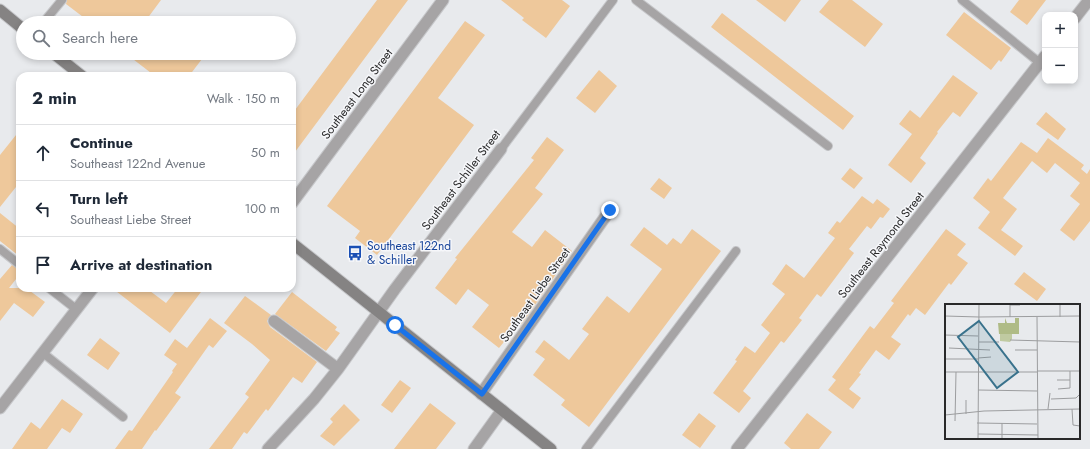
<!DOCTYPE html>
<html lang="en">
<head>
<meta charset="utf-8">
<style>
	body { margin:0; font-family:Jost,sans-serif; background:#f6f6f7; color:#1f2937 }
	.controls { position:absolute; right:12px; top:12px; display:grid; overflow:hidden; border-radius:8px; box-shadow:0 2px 6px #0003 }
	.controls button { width:36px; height:36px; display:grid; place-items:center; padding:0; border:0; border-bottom:1px solid #e0e1e3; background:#fff; color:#1f2937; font:20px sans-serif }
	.stop { position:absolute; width:12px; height:12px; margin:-9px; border:3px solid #1a73e8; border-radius:50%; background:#fff }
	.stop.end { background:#1a73e8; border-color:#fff; box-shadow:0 1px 4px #0008 }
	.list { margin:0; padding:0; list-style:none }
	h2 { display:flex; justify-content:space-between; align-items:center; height:52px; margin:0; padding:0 16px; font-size:17px }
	h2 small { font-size:13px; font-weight:400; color:#747a83 }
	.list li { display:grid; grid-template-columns:26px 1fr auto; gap:12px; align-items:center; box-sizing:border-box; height:56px; padding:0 16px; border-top:1px solid #e0e1e3 }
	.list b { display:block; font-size:15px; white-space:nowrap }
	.list p { margin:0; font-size:13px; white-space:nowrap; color:#747a83 }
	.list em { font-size:13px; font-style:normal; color:#747a83 }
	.icon { flex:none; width:22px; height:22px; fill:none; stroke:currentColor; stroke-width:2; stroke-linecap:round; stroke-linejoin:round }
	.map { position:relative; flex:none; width:1090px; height:449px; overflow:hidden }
	.search { position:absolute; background:#fff; box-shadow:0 2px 6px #0003; left:16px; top:16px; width:280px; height:44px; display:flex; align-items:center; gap:10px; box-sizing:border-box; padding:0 14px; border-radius:22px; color:#747a83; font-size:15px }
	.panel { position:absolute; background:#fff; box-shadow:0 2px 6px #0003; left:16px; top:72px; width:280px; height:220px; border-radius:12px }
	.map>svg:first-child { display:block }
</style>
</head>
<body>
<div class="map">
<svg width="1090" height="449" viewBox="0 0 1090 449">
	<rect width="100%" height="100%" fill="#e8eaed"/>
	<path fill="#eec89b" d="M67 0H161L144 23H91L66 4Z
		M377 0H408L292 156V114Z
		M501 0H562L570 6 546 38 522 20 524 18Z
		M756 0H801L785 22Z
		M829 0H852L883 24 865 47 819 12Z
		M1019 0H1046L1027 25 1010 12Z
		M964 12 1011 48 1001 62 999 60 991 70 946 35Z
		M722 13 854 116 843 130 711 27Z
		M465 21 485 35 438 98 474 125 377 255 355 238 360 231 327 206Z
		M125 53H194L202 59 189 76H155Z
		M599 70 617 86 595 113 576 98Z
		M953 75 978 93 960 117 953 112 937 132 938 133 920 158 926 163 911 183 888 165 912 134 899 124 910 110 920 118Z
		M1046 112 1066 129 1058 140 1036 124Z
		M20 130V182L0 207V155Z
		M547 137 564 150 535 188 543 194 512 232 532 247 545 230 572 251 524 321 519 327 517 326 499 348 472 327 489 305 468 289 456 305 435 288 457 259 455 258 534 160 531 158Z
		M1048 138 1084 165 1081 169 1087 174 1090 169V221L1074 241 1060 230 1080 204 1070 196 1080 183 1055 163 1047 173 1032 161 1003 198 1017 209 1001 230 1023 246 1015 256 978 228 990 212 973 198 988 178 991 181 1021 142 1037 153Z
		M850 168 863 178 854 189 841 179Z
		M659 178 672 188 664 199 650 189Z
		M862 196 873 204 877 199 890 209 883 218 880 217 871 229 867 226 849 249 854 253 821 297 817 294 799 318 802 320 784 343 781 341 743 391 751 398 739 413 713 393 737 361 735 360 745 346 755 353 770 333 761 325 785 294 772 284 786 264 804 278 835 238 828 233 837 221 840 223Z
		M0 213 20 229V258L18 257 19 256 0 241Z
		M644 227 667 245 673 238 681 244 692 229 721 251 589 427 561 405 565 400 533 375 545 359 535 352 544 340 569 360 589 334 582 329 607 296 629 313 662 269 630 245Z
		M946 229 966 244 957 255 968 263 951 285 949 283 925 315 916 308 910 316 908 314 891 337 901 344 889 360 876 350 859 373 861 374 849 389 861 398 853 409 828 390 836 380 832 377 870 326 874 329 894 303 891 301Z
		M12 265 20 270V274L9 288H26L45 302 33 317 14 303 0 321V279Z
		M1024 272 1046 289 1037 301 1014 284Z
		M112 288H146L166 303 178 288H204L170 333Z
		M292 292 337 327 335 330 340 333 326 351 275 314Z
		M245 296 271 315 267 321 270 327 317 362 302 383 293 377 268 411 266 409 247 434 244 432 232 449H209L249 397 245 394 270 360 252 344 224 323Z
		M210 318 227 331 213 348 209 345 175 393 181 397 156 431 155 430 142 449H115L129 430 132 431 173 372 172 371 177 364 164 355 175 339 187 348Z
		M100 338 120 353 108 370 87 355Z
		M400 380 411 388 392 413 381 405Z
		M62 399 83 414 70 433 62 428 47 449H12L31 422 40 429Z
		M430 403 456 423 436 449H394Z
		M344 404 360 420 334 446 320 436 333 422 330 419Z
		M699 413 716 426 700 448 682 435Z
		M807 413 832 432 819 449H791L784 443Z"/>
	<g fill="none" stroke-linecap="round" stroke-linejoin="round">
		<g stroke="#c6c7ca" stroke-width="10">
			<path id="service" d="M636 0 828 146
				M962 0 1040 63
				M43 23 62 0
				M501 149 613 0
				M0 249 20 265
				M49 288 76 309
				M43 353 123 417
				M586 449 736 251"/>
		</g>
		<g stroke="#c6c7ca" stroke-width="13">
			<path id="minor" d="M1075 18 1089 0
				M292 203 443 0
				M274 321 338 369
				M481 394 610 210
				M0 408 93 288
				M268 449 314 399 338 369 395 289 501 149
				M474 449 502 410
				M737 449 1045 56"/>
		</g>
		<g stroke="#c6c7ca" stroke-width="13">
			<path id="secondary" d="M0 10 23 29
				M53 53 82 76
				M292 243 551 449"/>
		</g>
		<use href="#service" stroke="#a6a4a5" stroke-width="8"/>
		<use href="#minor" stroke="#a6a4a5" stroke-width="11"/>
		<use href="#secondary" stroke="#858383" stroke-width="11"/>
	</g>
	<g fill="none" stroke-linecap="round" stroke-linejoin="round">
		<path stroke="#1a73e8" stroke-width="5" d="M395 325 482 394 610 210"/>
	</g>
	<defs>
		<g id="bus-bare" transform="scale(1.2)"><path d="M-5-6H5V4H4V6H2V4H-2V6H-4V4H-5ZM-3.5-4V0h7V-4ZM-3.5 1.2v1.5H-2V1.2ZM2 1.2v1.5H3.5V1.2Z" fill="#1a4fb4" stroke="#f6f7fa" stroke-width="2.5" paint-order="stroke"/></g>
	</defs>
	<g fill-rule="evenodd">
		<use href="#bus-bare" x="355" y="253"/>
	</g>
	<g text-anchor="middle" stroke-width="3" stroke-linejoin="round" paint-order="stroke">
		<g font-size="12" fill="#29292a" stroke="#f6f7fa">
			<text transform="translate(357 94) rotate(-53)" y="4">Southeast Long Street</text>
			<text transform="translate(461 180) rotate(-53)" y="4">Southeast Schiller Street</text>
			<text transform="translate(881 245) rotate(-52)" y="4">Southeast Raymond Street</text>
			<text transform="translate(535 295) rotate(-55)" y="4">Southeast Liebe Street</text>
		</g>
		<g font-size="12" fill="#164399" stroke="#f6f7fa" text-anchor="start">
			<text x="367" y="250">Southeast 122nd<tspan x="367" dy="14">&amp; Schiller</tspan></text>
		</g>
	</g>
	<g transform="translate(945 304)">
		<rect width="135" height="135" fill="#e8eaed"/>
		<path d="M55 30H67V35L65 38 55 37Z" fill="#c0caa1"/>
		<path d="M60 14 62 19H70V14H74V30H54L53 19H60Z" fill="#afbb86"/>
		<path fill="none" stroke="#9c9d9f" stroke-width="1" d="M0 12 34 13M34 13 135 12M65 13V1H75M92 13 93 135M115 13V0M0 31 33 32M65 36 135 38M34 38H54M4 44 45 46M70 46H92M33 54 46 53M0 55H33M92 67H135M0 68H92M112 76H125M113 85 125 84V67M33 86 92 87M106 95 131 94 135 90M103 105 105 89M127 105 128 121 135 122M21 110V96M0 111 39 107 135 105M10 117 11 68M32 119 92 120M33 130 93 131M33 135 34 0M57 135V119"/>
		<path fill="#39728c" fill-opacity="0.15" stroke="#39728c" stroke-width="2" d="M34 17 73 68 52 84 13 33Z"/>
		<rect width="135" height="135" fill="none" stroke="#29292a" stroke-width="2"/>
	</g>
</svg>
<div class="controls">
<button>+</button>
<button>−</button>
</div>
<div class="stop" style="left:395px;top:325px"></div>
<div class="stop end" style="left:610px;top:210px"></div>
<div class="search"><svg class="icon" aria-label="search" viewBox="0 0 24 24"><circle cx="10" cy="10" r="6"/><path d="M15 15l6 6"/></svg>Search here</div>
<section class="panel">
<h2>2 min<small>Walk · 150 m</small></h2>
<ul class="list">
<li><svg class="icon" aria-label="ahead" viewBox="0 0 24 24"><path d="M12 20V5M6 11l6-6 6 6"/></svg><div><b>Continue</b><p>Southeast 122nd Avenue</p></div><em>50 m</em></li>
<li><svg class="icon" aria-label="left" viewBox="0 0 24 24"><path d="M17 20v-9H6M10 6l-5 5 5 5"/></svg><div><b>Turn left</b><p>Southeast Liebe Street</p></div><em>100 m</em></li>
<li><svg class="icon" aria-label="arrive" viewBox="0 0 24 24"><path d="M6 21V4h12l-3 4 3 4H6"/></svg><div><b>Arrive at destination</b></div></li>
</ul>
</section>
</div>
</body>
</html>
